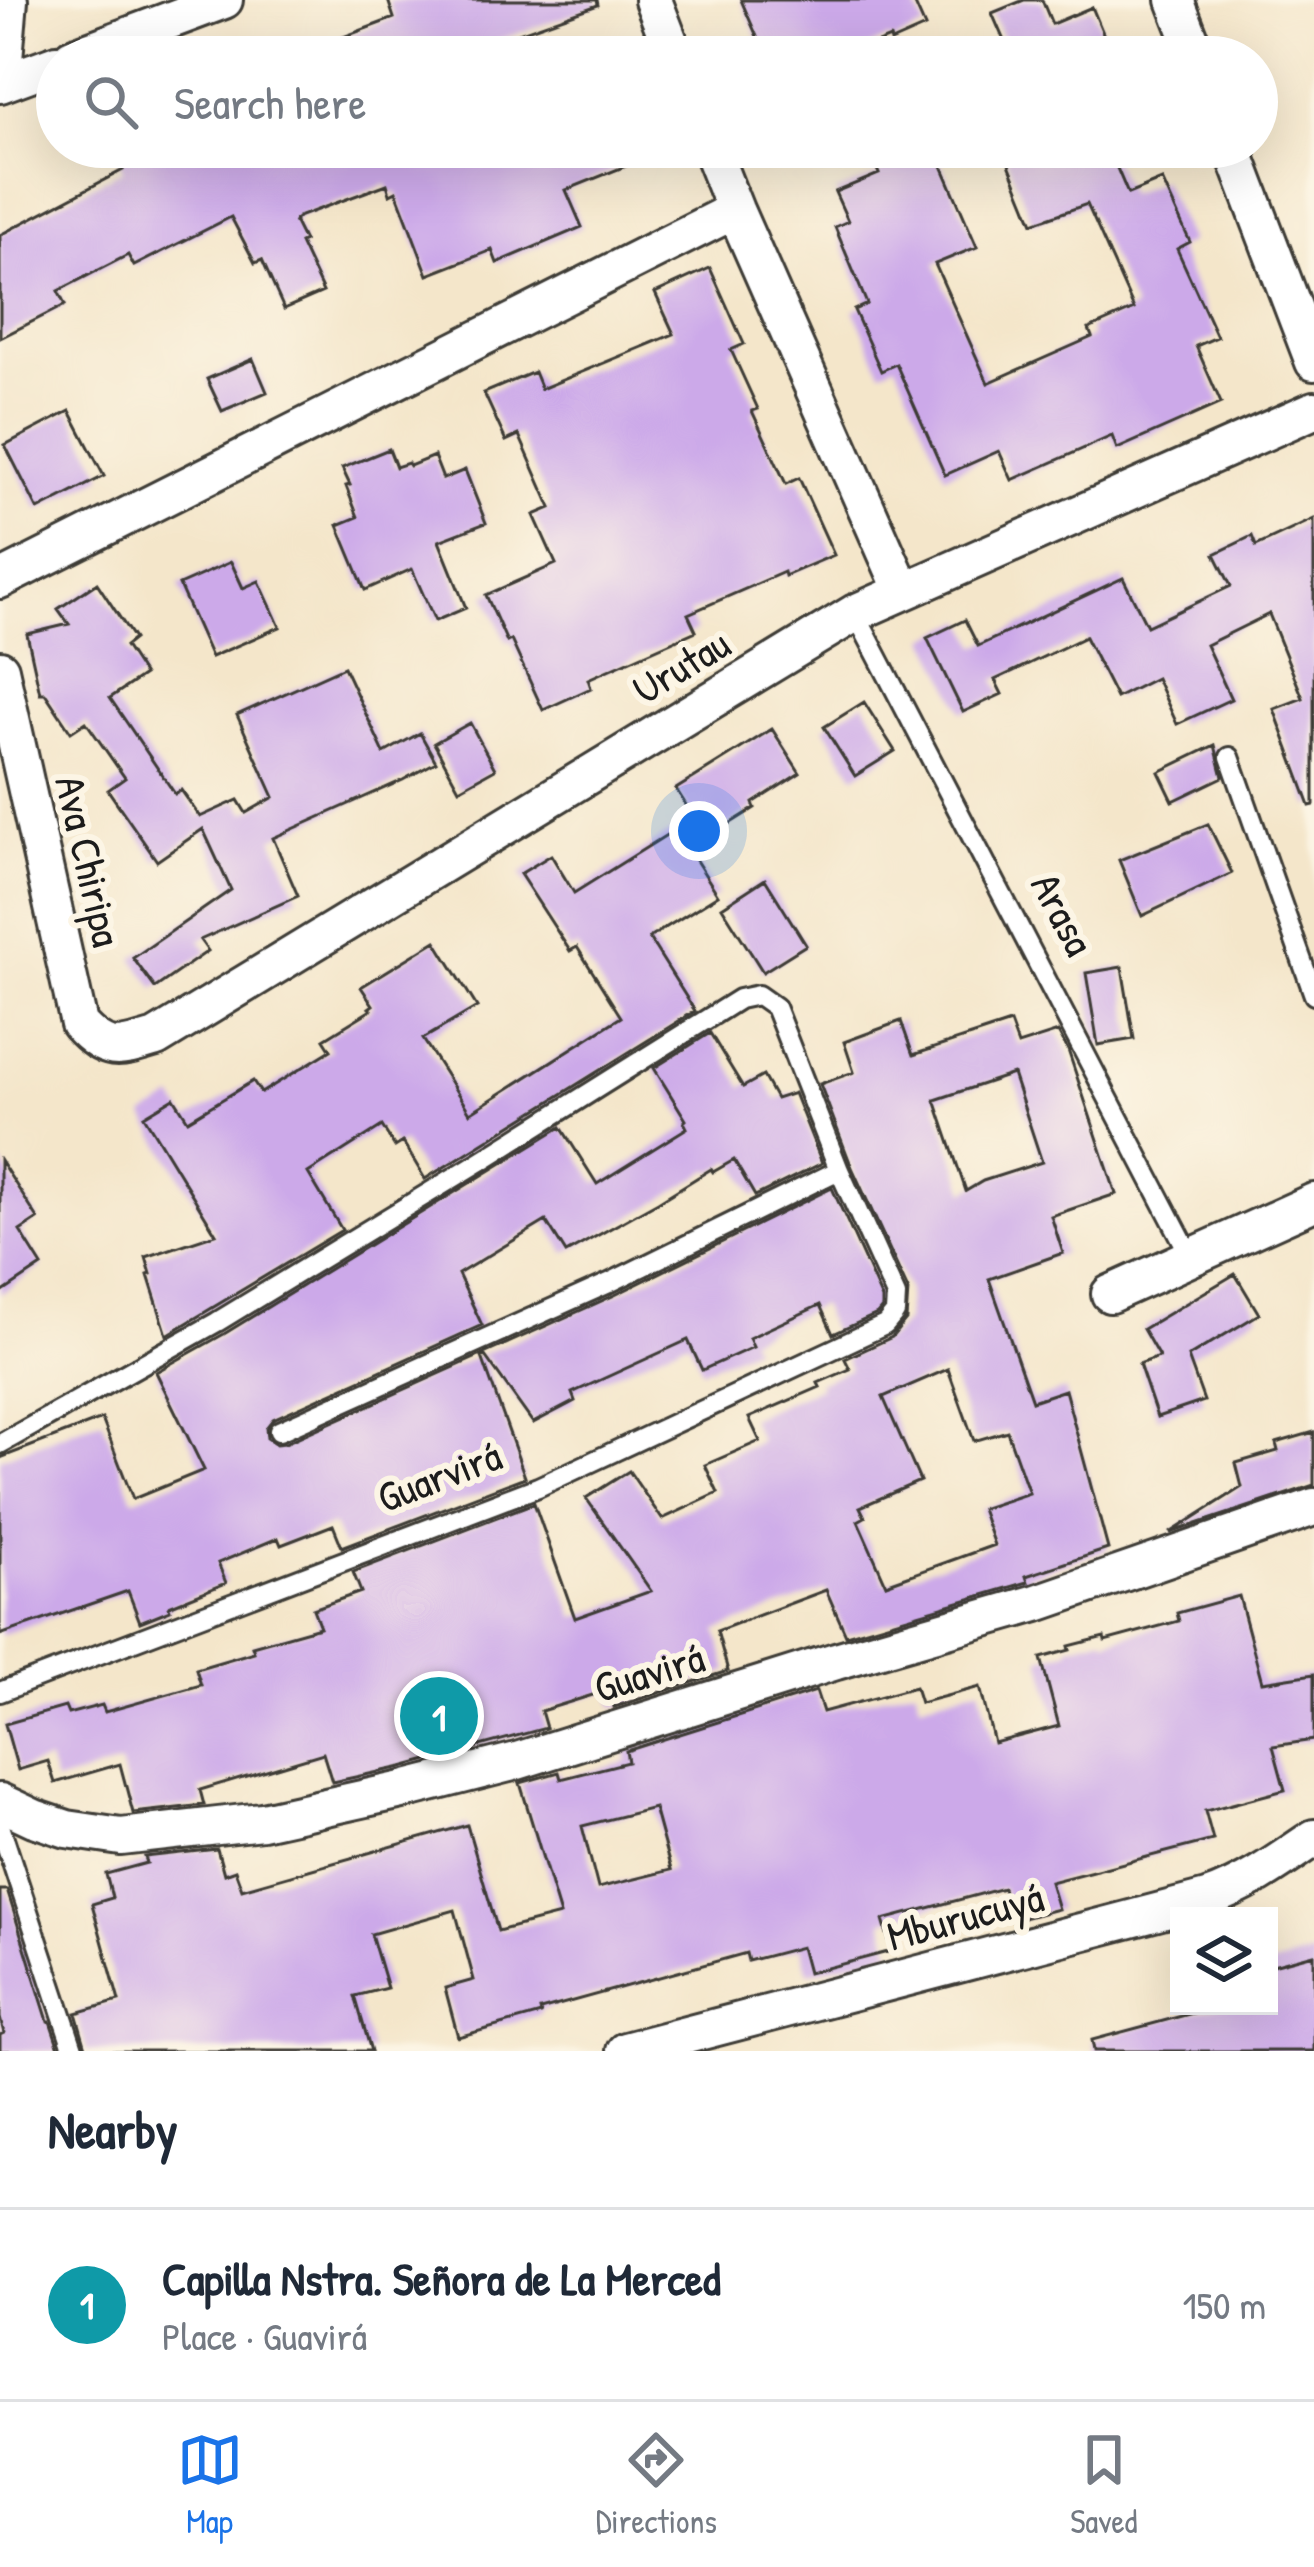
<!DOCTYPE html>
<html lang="en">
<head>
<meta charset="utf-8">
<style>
	body { margin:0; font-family:"Patrick Hand",sans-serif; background:#f6f6f7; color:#1f2937 }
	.controls { position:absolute; right:36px; bottom:36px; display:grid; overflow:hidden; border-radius:0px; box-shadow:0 12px 48px #0002 }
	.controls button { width:108px; height:108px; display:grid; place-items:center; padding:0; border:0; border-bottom:3px solid #e0e1e3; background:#fff; color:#1f2937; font:60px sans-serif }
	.you { position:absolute; left:699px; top:831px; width:42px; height:42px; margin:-30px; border:9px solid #fff; border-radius:50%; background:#1a73e8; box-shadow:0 0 0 18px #1a73e833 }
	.badge { display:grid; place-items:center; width:78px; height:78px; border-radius:50%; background:#1a73e8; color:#fff; font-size:39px; font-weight:700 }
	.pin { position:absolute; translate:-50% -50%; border:6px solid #fff; box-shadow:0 3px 12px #0006 }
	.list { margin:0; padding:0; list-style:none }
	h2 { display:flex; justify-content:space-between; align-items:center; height:156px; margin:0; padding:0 48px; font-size:51px }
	h2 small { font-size:39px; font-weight:400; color:#747a83 }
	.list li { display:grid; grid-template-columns:78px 1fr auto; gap:36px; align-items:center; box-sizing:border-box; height:192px; padding:0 48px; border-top:3px solid #e0e1e3 }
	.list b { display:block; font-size:45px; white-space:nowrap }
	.list p { margin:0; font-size:39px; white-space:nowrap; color:#747a83 }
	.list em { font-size:39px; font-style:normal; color:#747a83 }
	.icon { flex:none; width:66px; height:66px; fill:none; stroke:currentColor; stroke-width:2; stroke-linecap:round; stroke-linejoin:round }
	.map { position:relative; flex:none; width:1314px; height:2051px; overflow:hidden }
	.search { position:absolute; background:#fff; box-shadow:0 12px 48px #0002; left:36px; right:36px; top:36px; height:132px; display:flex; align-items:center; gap:30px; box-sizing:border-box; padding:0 42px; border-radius:66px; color:#747a83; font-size:45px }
	.sheet { height:348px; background:#fff }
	nav { display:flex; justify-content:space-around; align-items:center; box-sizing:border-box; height:168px; border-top:3px solid #e0e1e3; background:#fff; font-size:33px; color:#747a83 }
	nav a { display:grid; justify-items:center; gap:6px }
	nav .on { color:#1a73e8 }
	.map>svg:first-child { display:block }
</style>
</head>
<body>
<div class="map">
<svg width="1314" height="2051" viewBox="0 0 1314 2051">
	<rect width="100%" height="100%" fill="#fcf5e5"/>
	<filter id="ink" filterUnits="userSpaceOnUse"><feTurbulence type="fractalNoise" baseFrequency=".00833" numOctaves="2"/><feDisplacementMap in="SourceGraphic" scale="24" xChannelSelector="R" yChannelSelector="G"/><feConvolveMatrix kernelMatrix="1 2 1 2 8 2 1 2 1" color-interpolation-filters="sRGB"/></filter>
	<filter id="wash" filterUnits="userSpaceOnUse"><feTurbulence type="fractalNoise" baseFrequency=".004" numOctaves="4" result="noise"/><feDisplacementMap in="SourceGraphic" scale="48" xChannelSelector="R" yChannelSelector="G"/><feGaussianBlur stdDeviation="2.7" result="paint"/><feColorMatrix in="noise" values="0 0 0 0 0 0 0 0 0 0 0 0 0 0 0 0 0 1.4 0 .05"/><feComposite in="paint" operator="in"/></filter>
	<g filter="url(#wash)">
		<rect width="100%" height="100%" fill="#f4e6ca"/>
		<g id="blocks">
			<path fill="#cca9e9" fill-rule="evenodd" d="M388 0H597L598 5 490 43 496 57H299L298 54 394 18Z
				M741 0H913L925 27 891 42 890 38 843 57H766Z
				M1024 0H1042L1052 24 1092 7 1113 57H974L1005 43 992 13Z
				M114 147H668V149L566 190 582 227 497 263 492 250 428 275 396 191 390 194 387 184 298 217 294 221 304 241 300 243 323 292 284 309 262 260 255 263 231 217 134 266 128 255 58 291 65 305 0 338V235L123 170Z
				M868 147H934L977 247 935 264 988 383 1092 337 1089 329 1134 309 1087 204 1033 223 1002 147H1108L1128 194 1162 180 1190 242 1177 249 1217 337 1196 346 1221 403 1117 449 1112 436 1012 480 999 451 945 475 896 364 881 371 854 310 867 304 835 227 848 221 835 192 879 174Z
				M710 268 744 344 731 350 758 409 752 411 786 484 799 478 834 555 785 576 784 572 688 614 696 631 588 679 591 688 543 710 511 640 507 642 486 595 556 564 534 515 551 508 519 435 506 441 484 393 534 372 541 389 674 334 655 293Z
				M253 359 267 392 222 411 207 379Z
				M70 411 104 476 38 510 5 445Z
				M389 449 396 467 408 463 410 466 434 456 443 479 465 470 486 523 439 541 466 608 435 621 412 569 365 590 338 525 358 517 346 486 350 485 342 468Z
				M1314 519V805L1310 806 1274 709 1303 698 1269 614 1206 645 1231 699 1177 724 1156 678 1116 698 1085 637 995 680 1002 694 963 712 927 638 965 620 978 646 1123 578 1147 626 1231 586 1215 554 1252 536 1256 546Z
				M231 562 243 588 259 581 280 627 211 657 179 585Z
				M97 583 134 639 125 646 144 675 110 698 175 794 181 790 200 817 238 800 246 813 274 797 237 715 344 667 384 753 420 733 436 762 403 780 273 838 298 896 200 940 208 951 155 988 133 958 231 890 203 829 157 861 108 790 125 778 86 722 71 732 45 693H40L27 634 69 624 58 609Z
				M864 702 895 751 855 776 824 727Z
				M470 723 495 769 459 789 434 743Z
				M772 729 800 773 753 803 755 808 707 838 676 789Z
				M1215 745 1223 777 1173 801 1159 772Z
				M1208 824 1232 873 1142 916 1119 860Z
				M676 829 718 895 649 938 695 1011 425 1179 403 1142 395 1147 382 1126 308 1173 342 1230 167 1335 148 1275 151 1274 146 1257 216 1234 144 1116 174 1098 188 1120 253 1081 261 1093 331 1050 324 1039 371 1010 369 1008 373 1005 361 987 436 941 477 1007 423 1039 470 1113 621 1017 577 947 570 951 520 874 551 855 574 893Z
				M765 879 806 945 763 972 722 907Z
				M1122 967 1134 1039 1098 1045 1086 973Z
				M901 1021 913 1055 1010 1023 1018 1045 1058 1032 1068 1050 1116 1194 1051 1216 1063 1253 989 1279 1032 1401 1065 1390 1108 1549 1026 1576 1028 1582 846 1635 826 1590 717 1631 728 1671 614 1707 609 1690 541 1711 546 1728 402 1767 332 1782 323 1753 200 1790 204 1805 133 1813 120 1764 55 1783 48 1761 18 1770 5 1724 65 1707 68 1714 102 1705 105 1712 201 1685 196 1669 254 1652 252 1646 320 1627 313 1609 361 1592 353 1572 534 1503 575 1618 651 1591 586 1498 629 1471 662 1519 718 1493 705 1465 760 1441 749 1418 820 1387 818 1383 850 1369 845 1359 892 1337 906 1320 908 1290 851 1165 820 1084 854 1072 844 1042ZM1013 1074 1042 1162 983 1181 966 1191 935 1100ZM948 1369 974 1441 1007 1431 1029 1493 981 1509 994 1545 886 1584 858 1521 865 1517 860 1507 920 1481 883 1397Z
				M710 1033 743 1087 763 1076 776 1099 794 1093 822 1163 755 1196 734 1160 713 1172 711 1169 658 1202 566 1253 546 1221 458 1274 482 1325 273 1419 266 1428 267 1438 276 1444 285 1443 615 1295 832 1188 882 1299V1308L877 1314 833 1334 820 1305 749 1338 753 1347 702 1370 688 1340 572 1393 575 1401 533 1423 485 1356 482 1357 525 1477 342 1547 333 1525 281 1545 278 1538 218 1563 226 1583 169 1606 170 1610 140 1622 128 1591 0 1635V1458L102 1419 133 1499 204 1470 156 1372 224 1334 561 1127 597 1184 687 1128 684 1122 686 1120 654 1068Z
				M0 1160 38 1219 20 1231 42 1266 0 1294Z
				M1235 1274 1259 1314 1188 1357 1204 1401 1157 1417 1139 1364 1159 1357 1143 1329Z
				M1314 1432V1485L1170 1533 1242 1487 1236 1463 1278 1451 1276 1443Z
				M1239 1596 1262 1682 1314 1674V1740L1273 1746 1285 1790 1205 1811 1213 1840 1050 1882 1058 1909 1012 1921 1003 1888 883 1920 892 1951 808 1973 801 1947 748 1961 746 1953 540 2010 541 2014 458 2037 445 1988 474 1980 455 1910 371 1934 387 1988 355 1996 371 2051H87L76 2013 119 2001 92 1904 112 1898 106 1874 147 1863 145 1857 217 1849 224 1874 235 1870 242 1889 467 1825 498 1931 560 1915 520 1783 559 1772 561 1779 628 1762 626 1751 816 1691 823 1712 915 1687 920 1703 980 1687 994 1743 1059 1726 1041 1658 1070 1650 1069 1646 1104 1637 1105 1641 1179 1621 1177 1613ZM654 1808 671 1870 598 1888 582 1826Z
				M0 1890H7L48 2021H50L60 2051H0V2035L4 2033 0 2018Z
				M1314 1954V2051H1094L1092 2040 1219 2006H1269V1966Z"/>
		</g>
	</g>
	<g filter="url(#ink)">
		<use href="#blocks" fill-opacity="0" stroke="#3c3a36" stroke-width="3"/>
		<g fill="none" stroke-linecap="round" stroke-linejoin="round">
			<g stroke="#3c3a36" stroke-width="24">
				<path id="lane" d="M855 613 1191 1257
					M1230 757 1314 995
					M279 1431 609 1283 839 1170
					M0 1444 217 1322 481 1161 739 999 758 995 775 1007 839 1170 896 1296 895 1313 885 1325 538 1487 0 1692
					M0 1826 74 2051"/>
			</g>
			<g stroke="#3c3a36" stroke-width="42">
				<path id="street" d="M653 0 675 57
					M1175 0 1197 57
					M72 57 224 0
					M2 83 9 0
					M0 84 57 63
					M710 147 735 210 903 591
					M1232 147 1314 362
					M0 580 735 210
					M0 669 79 1024C107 1055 120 1049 156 1038L855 613 1314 410
					M1110 1294 1314 1202
					M0 1802 34 1818 67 1829 121 1837 262 1821 407 1789 517 1761 836 1661 1037 1603 1314 1507
					M625 2051 1207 1899C1247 1885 1279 1862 1314 1838"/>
			</g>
			<use href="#lane" stroke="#fff" stroke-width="18"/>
			<use href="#street" stroke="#fff" stroke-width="36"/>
		</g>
	</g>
	<g text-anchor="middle" stroke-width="12" stroke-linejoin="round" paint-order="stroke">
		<g font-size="42" fill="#1c1c1c" stroke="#fcf5e5">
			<text transform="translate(681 666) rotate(-31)" y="15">Urutau</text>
			<text transform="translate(89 861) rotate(77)" y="15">Ava Chiripa</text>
			<text transform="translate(1063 914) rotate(62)" y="15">Arasa</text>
			<text transform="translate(439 1476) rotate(-21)" y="15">Guarvirá</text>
			<text transform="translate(649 1672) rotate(-17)" y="15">Guavirá</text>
			<text transform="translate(965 1916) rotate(-15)" y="15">Mburucuyá</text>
		</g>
	</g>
</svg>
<div class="controls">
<button><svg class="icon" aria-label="layers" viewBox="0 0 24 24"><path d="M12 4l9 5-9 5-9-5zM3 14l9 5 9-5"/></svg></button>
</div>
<div class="you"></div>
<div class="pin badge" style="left:439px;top:1716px;background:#0f9aa8">1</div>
<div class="search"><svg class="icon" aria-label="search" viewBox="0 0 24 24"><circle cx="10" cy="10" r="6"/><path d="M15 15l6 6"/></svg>Search here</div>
</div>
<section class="sheet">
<h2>Nearby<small></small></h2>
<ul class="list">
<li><span class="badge" style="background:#0f9aa8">1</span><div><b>Capilla Nstra. Señora de La Merced</b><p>Place · Guavirá</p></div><em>150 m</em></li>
</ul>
</section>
<nav>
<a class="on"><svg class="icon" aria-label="map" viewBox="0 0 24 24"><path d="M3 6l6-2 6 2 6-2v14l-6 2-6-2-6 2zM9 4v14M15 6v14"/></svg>Map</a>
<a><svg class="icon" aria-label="directions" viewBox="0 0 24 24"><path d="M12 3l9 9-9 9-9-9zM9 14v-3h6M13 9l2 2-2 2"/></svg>Directions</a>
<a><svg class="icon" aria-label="saved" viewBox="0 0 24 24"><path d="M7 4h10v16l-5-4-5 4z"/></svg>Saved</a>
</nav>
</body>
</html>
